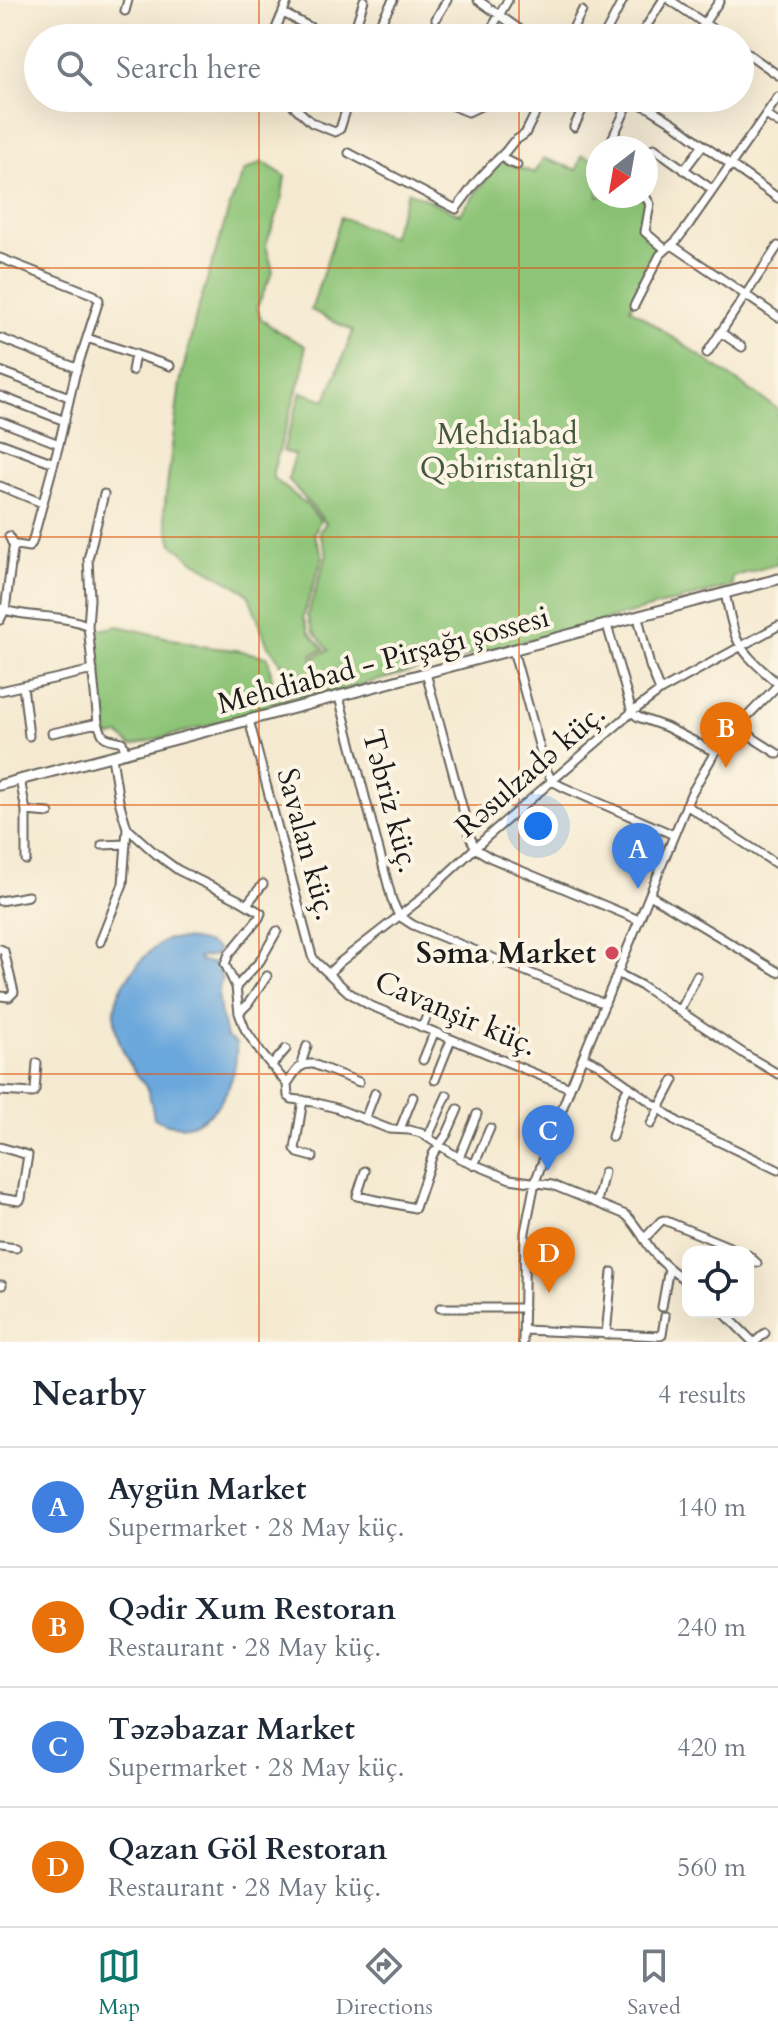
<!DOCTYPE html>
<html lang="en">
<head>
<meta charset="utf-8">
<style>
	body { margin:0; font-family:Cardo,serif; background:#f2f2f3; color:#1f2937 }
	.controls { position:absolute; right:24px; bottom:24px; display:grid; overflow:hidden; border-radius:16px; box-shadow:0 8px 32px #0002 }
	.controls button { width:72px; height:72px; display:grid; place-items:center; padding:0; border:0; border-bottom:2px solid #e0e1e3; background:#fff; color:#1f2937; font:40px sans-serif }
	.compass { position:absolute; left:586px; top:136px; width:72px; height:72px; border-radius:50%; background:#fff; box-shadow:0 8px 32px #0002; rotate:211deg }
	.you { position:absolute; left:538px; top:826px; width:28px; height:28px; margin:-20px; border:6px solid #fff; border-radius:50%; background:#1a73e8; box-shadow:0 0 0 12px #1a73e833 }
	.badge { display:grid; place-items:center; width:52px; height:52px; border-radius:50%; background:#0f766e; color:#fff; font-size:26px; font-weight:700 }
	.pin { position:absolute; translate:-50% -66px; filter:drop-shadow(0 2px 4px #0008) }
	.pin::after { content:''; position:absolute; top:42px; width:28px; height:24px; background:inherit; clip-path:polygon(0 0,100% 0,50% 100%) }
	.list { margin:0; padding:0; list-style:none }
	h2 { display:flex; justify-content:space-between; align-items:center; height:104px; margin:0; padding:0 32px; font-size:34px }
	h2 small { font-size:26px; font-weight:400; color:#747a83 }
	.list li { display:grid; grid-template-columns:52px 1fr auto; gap:24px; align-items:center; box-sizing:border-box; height:120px; padding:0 32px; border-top:2px solid #e0e1e3 }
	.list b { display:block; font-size:30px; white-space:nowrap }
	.list p { margin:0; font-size:26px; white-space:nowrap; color:#747a83 }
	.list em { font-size:26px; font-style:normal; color:#747a83 }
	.icon { flex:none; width:44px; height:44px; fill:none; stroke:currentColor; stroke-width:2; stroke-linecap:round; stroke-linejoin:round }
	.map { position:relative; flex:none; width:778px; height:1342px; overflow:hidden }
	.search { position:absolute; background:#fff; box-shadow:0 8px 32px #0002; left:24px; right:24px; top:24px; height:88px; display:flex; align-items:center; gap:20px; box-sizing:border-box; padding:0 28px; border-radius:44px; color:#747a83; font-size:30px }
	.sheet { height:584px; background:#fff }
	nav { display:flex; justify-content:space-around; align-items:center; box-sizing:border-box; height:112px; border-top:2px solid #e0e1e3; background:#fff; font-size:22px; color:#747a83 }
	nav a { display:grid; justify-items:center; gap:4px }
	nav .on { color:#0f766e }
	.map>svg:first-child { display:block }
</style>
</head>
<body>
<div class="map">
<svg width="778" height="1342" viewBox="0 0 778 1342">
	<rect width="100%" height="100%" fill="#fcf5e5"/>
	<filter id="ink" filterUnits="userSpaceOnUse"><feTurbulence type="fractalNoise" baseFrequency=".0125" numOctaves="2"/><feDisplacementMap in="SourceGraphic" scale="16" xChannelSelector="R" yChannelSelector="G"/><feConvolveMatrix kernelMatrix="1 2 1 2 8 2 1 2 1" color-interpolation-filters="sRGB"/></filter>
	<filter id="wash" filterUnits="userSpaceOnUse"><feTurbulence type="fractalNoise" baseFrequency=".006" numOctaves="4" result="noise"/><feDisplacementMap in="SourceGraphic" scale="32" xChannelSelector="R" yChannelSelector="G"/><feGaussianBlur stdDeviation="1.8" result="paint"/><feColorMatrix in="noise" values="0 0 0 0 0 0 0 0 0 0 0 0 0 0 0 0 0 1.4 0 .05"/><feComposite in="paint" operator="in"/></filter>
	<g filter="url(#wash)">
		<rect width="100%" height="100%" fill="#f5ead1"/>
		<path fill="#8dc477" stroke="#54704a" stroke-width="2" d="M582 155 598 161V196H640L646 203 644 237 656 243 654 258 630 308 778 409V564L732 577 733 586 131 746 120 735 108 737 101 695 94 631 119 626 207 647 237 650 268 657 272 680 270 701 322 690 315 656 329 650 313 631 307 616 327 554 319 532 326 523 288 479 295 455 283 451 301 392 326 400 353 331 311 310 341 217 391 237 408 191 460 214 500 161 535 173 543 158 577 170Z
			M263 162 285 176 281 204 266 245 273 271 257 307 261 319 278 331 305 346 304 366 273 471V478L306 504 320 520 314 534 323 556 303 617 309 632 324 649 312 654 315 679 314 685 301 691 289 688 281 663 267 644 249 596 243 590 195 562 172 544 164 511 180 383 196 316 229 208 244 171Z"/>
		<path fill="#6ba7dc" stroke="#44627c" stroke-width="2" d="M168 939C187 939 204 939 219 950L216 955 198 958 200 961 216 964 222 979C214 997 223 1019 226 1037L236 1043C240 1088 204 1147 154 1118 152 1109 151 1097 147 1089 142 1080 134 1072 129 1063 111 1030 108 1001 132 972 143 957 152 948 168 939Z"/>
	</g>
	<g filter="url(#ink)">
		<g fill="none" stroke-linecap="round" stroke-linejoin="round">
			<g stroke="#68645b" stroke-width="11">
				<path id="minor" d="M478 0 532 38
					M670 0 726 38
					M125 11 128 0
					M283 13 331 38
					M436 19 447 0
					M272 38 288 0
					M352 38 364 0
					M372 38 393 0
					M486 38 508 0
					M568 38 582 11
					M603 38 623 0
					M639 38 663 0
					M694 38 720 0
					M740 48 778 75
					M285 98 312 123 335 132 340 129 350 98
					M434 98 468 112 497 98
					M627 98 651 109 675 124 703 145 778 198
					M766 115 778 123
					M574 127 588 98
					M608 148 630 100
					M654 148 713 190
					M349 153 456 209 476 182 492 165 506 151 513 142 525 134 543 98
					M502 156 509 162 517 165
					M684 170 703 145
					M645 196 650 204 645 232 665 249
					M672 245 778 317
					M0 258 94 295 99 300 75 375 59 444 32 543 29 547 17 545 13 549 5 610C29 618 68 615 88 626L98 723C104 742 105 737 122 742L126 753
					M634 306 660 255 677 240 687 227 778 97
					M720 332 742 347
					M0 338 77 368
					M87 338 170 366
					M707 353 778 246
					M0 371 69 397
					M132 371 135 354
					M0 396 65 421
					M0 421 59 444
					M0 443 54 463
					M0 486 42 503
					M9 536 14 547
					M725 593C728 607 731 623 736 637 744 656 763 670 778 684
					M0 608 5 610 0 620
					M638 617 650 666 660 691
					M607 625 632 712 638 717 666 727 715 752
					M88 626 90 599 88 559 104 494
					M513 650 545 767 552 781 563 787 674 835
					M426 673 471 839 476 849 491 858 639 920
					M23 686 29 736
					M0 691 93 670
					M339 697 392 900 399 916 413 925 605 1004
					M249 720 312 956 315 961 348 992 369 1005 570 1088
					M739 725 756 740 778 754
					M52 733 98 723
					M112 757 119 801 127 828 156 854 178 870 239 900 261 913 259 918 229 954 225 964 236 987 239 1013 245 1029 261 1053 287 1084
					M20 779 26 811V860
					M686 805 778 865
					M26 811 49 813
					M102 845 126 844
					M650 895 778 972
					M0 901 28 896
					M247 904 263 884
					M100 942 123 884 127 828
					M0 949 4 951 14 992 9 997 0 996
					M329 973 339 963 417 902 489 835 632 712 660 691 778 626
					M617 973 642 986 746 1055 778 1074
					M236 987 260 961 277 931
					M679 1011 697 976
					M239 1013 248 1004 267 976
					M422 1028 431 1005
					M583 1057 598 1064 678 1122 778 1170
					M423 1060 434 1033
					M303 1065 302 1061 307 1046
					M271 1066 286 1049
					M435 1080 451 1040
					M287 1084 288 1096 292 1099 313 1102 336 1108 389 1129 409 1130 421 1133 459 1158 510 1179 552 1185 626 1215C637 1225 644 1240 653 1252 663 1265 675 1273 688 1282
					M287 1084C295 1073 298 1063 313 1064L359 1082
					M0 1091 33 1093 35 1090 37 1063
					M303 1100 295 1149 298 1153 313 1157
					M365 1119 375 1093
					M651 1124 674 1080
					M400 1129 413 1097
					M428 1137 447 1095
					M612 1137 623 1097 629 1086
					M0 1147 28 1155 21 1199 19 1201 0 1198
					M459 1158 477 1114
					M474 1165 490 1128
					M365 1171 357 1196 415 1208 433 1154 447 1134 458 1109
					M597 1202 604 1172
					M644 1239 661 1221 664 1220 742 1252
					M0 1246 16 1248
					M748 1255 757 1263
					M0 1285H2
					M662 1307 669 1268
					M440 1308H524
					M723 1312 753 1342
					M524 1330 660 1336 662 1335 665 1316
					M606 1335 612 1272
					M523 1342 525 1232 535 1182 570 1088 691 794 715 752 728 736 778 685
					M755 1342 765 1333"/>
			</g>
			<g stroke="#68645b" stroke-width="13">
				<path id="major" d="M0 785 249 720 778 579"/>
			</g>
			<use href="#minor" stroke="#fff" stroke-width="7"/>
			<use href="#major" stroke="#fff" stroke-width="9"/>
		</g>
	</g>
	<path fill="none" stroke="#de560d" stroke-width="2" stroke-opacity="0.55" d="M259 0V38M519 0V38M259 98V1342M519 98V1342M0 268H778M0 537H778M0 805H778M0 1074H778"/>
	<circle fill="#d1495b" stroke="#fcf5e5" stroke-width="3" cx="612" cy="953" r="8"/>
	<g text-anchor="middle" stroke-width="8" stroke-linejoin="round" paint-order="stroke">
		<g font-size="30" fill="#44573c" stroke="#fcf5e5">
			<text x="507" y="444">Mehdiabad<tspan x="507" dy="34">Qəbiristanlığı</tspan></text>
		</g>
		<g font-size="30" fill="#1c1c1c" stroke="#fcf5e5">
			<text transform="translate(383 660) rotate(-15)" y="10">Mehdiabad - Pirşağı şossesi</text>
			<text transform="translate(530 770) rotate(-41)" y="10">Rəsulzadə küç.</text>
			<text transform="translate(391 801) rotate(75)" y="10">Təbriz küç.</text>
			<text transform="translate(307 844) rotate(75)" y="10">Savalan küç.</text>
			<text transform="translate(456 1013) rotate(23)" y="10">Cavanşir küç.</text>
		</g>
		<g font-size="30" font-weight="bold" fill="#1c1c1c" stroke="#fcf5e5" text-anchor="end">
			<text x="596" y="963">Səma Market</text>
		</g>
	</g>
</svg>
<div class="controls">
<button><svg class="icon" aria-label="locate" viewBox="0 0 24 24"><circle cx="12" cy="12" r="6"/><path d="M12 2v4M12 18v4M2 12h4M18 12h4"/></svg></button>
</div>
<svg class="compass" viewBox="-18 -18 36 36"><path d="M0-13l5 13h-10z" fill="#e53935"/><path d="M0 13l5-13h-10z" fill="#747a83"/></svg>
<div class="you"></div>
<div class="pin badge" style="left:638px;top:889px;background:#3f7fe0">A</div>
<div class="pin badge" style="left:726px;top:768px;background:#e8710a">B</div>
<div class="pin badge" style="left:548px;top:1171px;background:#3f7fe0">C</div>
<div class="pin badge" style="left:549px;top:1293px;background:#e8710a">D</div>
<div class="search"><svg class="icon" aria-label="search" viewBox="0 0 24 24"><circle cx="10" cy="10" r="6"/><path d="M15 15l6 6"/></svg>Search here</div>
</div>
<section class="sheet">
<h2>Nearby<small>4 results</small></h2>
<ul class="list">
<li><span class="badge" style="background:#3f7fe0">A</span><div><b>Aygün Market</b><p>Supermarket · 28 May küç.</p></div><em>140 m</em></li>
<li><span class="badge" style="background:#e8710a">B</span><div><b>Qədir Xum Restoran</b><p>Restaurant · 28 May küç.</p></div><em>240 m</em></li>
<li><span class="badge" style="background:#3f7fe0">C</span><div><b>Təzəbazar Market</b><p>Supermarket · 28 May küç.</p></div><em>420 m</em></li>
<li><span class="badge" style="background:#e8710a">D</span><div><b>Qazan Göl Restoran</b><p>Restaurant · 28 May küç.</p></div><em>560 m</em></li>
</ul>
</section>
<nav>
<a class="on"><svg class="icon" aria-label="map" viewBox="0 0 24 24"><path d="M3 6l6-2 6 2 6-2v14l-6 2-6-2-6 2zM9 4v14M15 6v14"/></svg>Map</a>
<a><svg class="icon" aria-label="directions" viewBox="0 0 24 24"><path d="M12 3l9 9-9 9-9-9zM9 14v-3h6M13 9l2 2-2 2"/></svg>Directions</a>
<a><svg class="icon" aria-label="saved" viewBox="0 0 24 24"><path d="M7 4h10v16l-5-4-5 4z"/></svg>Saved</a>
</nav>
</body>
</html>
